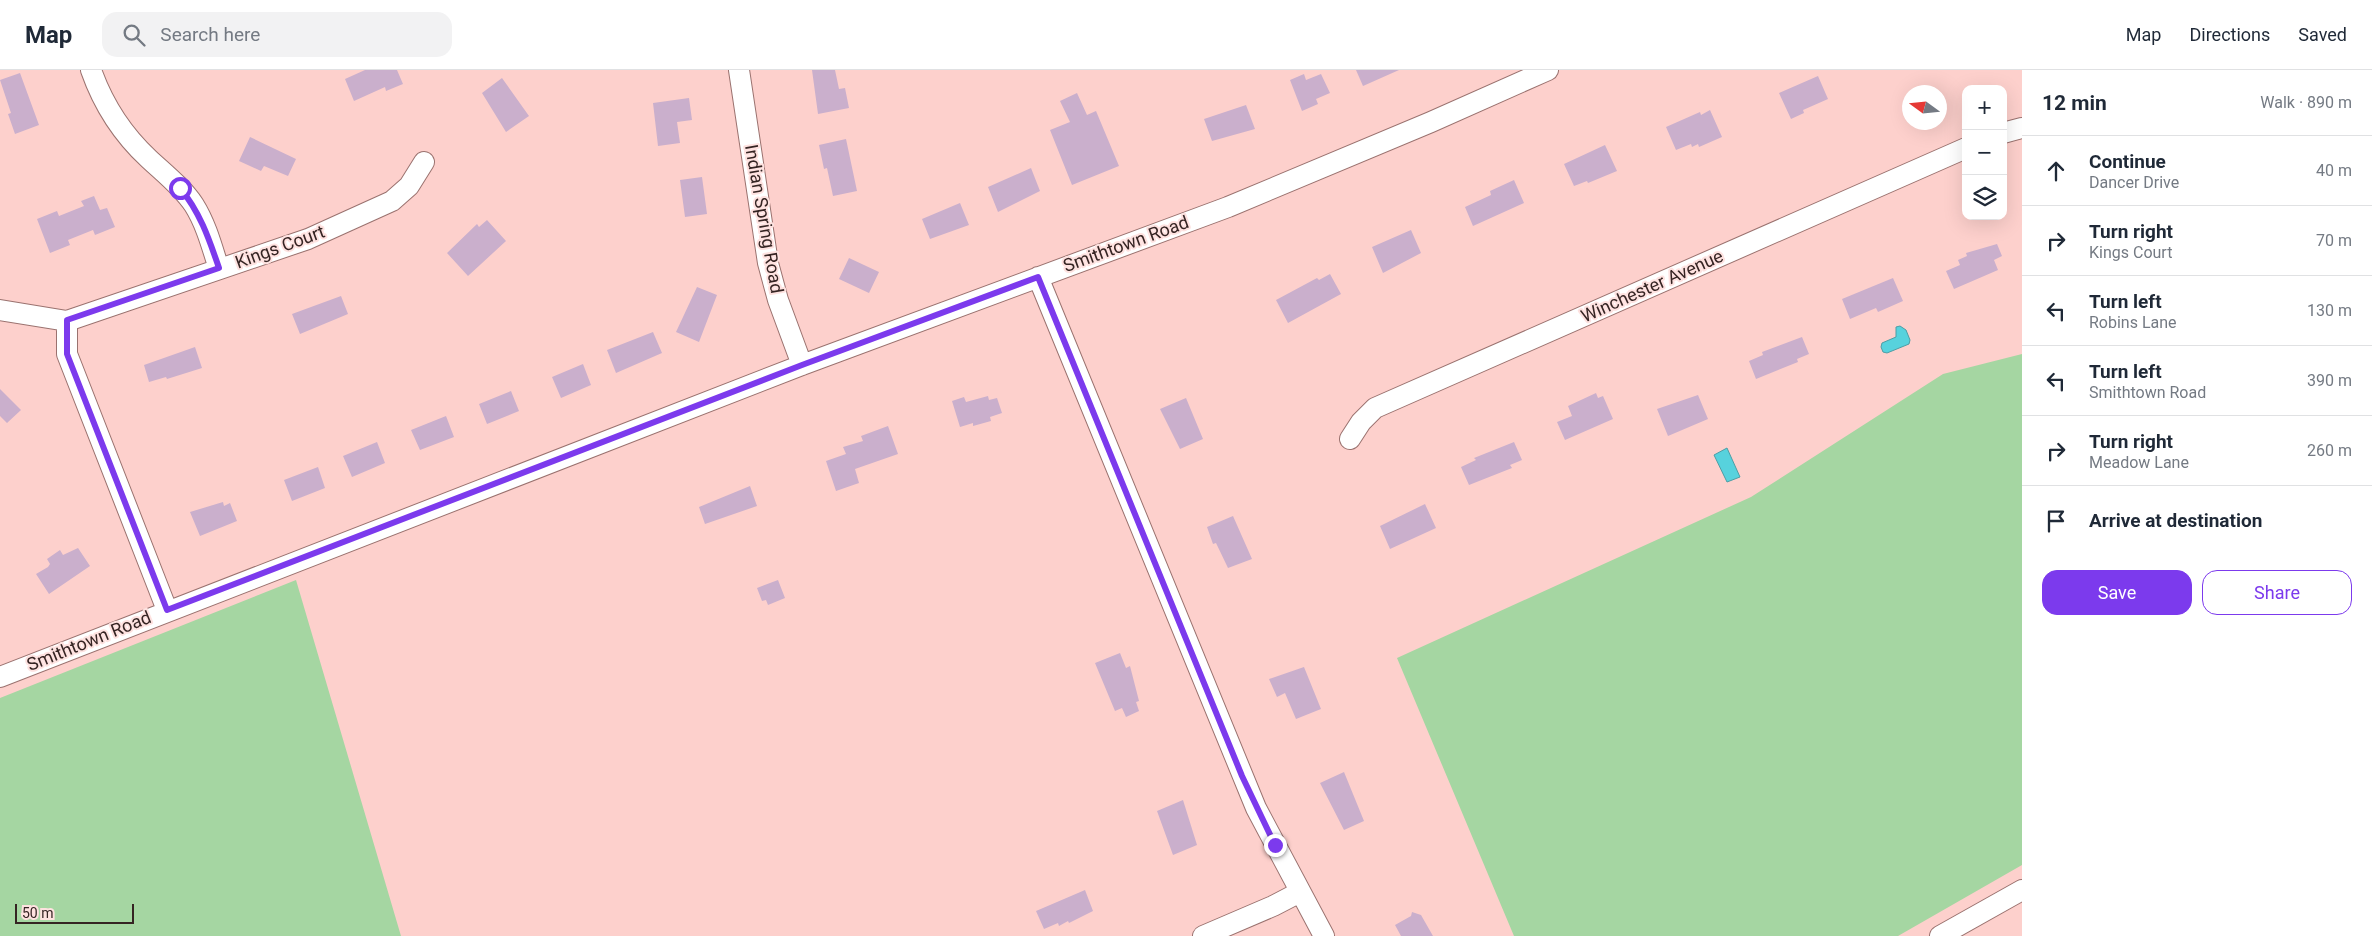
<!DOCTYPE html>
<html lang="en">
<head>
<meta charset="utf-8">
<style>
	body { margin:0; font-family:Roboto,sans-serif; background:#f2f2f3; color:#1f2937 }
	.controls { position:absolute; right:15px; top:15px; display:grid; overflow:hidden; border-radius:10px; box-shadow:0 5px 20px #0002 }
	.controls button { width:45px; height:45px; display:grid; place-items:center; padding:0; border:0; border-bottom:1px solid #e0e1e3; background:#fff; color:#1f2937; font:25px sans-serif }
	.compass { position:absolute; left:1902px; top:15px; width:45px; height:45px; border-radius:50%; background:#fff; box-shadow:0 5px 20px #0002; rotate:285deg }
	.scale { position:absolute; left:15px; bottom:12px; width:119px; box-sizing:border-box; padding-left:5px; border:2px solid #352423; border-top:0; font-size:14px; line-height:18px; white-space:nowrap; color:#352423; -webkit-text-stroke:4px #fee2e0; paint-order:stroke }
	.stop { position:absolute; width:15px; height:15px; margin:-11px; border:4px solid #7c3aed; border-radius:50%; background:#fff }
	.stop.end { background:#7c3aed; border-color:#fff; box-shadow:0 1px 5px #0008 }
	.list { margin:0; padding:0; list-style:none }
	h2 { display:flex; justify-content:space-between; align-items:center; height:65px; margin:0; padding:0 20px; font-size:21px }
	h2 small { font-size:16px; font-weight:400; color:#747a83 }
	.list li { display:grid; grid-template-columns:32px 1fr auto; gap:15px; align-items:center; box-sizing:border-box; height:70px; padding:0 20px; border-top:1px solid #e0e1e3 }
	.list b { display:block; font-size:19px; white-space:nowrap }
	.list p { margin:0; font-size:16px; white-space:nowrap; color:#747a83 }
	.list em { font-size:16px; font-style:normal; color:#747a83 }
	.actions { display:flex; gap:10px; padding:15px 20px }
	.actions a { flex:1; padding:11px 0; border:1px solid #7c3aed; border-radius:15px; text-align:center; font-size:18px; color:#7c3aed }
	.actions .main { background:#7c3aed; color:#fff }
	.icon { flex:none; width:28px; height:28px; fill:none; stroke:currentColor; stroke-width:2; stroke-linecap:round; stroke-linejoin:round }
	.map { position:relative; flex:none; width:2022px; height:866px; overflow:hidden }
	header { display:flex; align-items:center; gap:30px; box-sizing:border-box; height:70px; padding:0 25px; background:#fff; border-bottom:1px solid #e0e1e3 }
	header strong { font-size:24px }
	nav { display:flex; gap:28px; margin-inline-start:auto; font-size:18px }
	.search { width:350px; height:45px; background:#f2f2f3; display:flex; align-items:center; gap:12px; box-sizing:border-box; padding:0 18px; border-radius:15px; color:#747a83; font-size:19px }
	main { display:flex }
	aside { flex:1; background:#fff }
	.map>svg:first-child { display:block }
</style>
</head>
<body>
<header>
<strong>Map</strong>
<div class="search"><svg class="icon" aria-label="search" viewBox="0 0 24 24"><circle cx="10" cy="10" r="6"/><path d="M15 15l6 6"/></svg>Search here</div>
<nav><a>Map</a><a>Directions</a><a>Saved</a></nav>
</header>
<main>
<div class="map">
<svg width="2022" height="866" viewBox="0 0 2022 866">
	<rect width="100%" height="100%" fill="#fdd0cc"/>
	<path fill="#a5d6a2" d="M2022 284V795L1898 866H1514L1397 588 1751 427 1943 304Z
		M296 510 401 866H0V628Z"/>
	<path fill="#57d2dd" stroke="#4d9ea5" d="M1900 256 1906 260 1910 270 1909 274 1887 283 1883 282 1881 277 1882 273 1896 267V257Z
		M1727 378 1740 407 1727 412 1714 385Z"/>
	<path fill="#caafcc" d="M365 0H397L403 14 386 21 385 17 354 31 345 9Z
		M812 0H835L839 19 845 18 849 38 818 44Z
		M1356 0H1399L1363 16Z
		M20 3 39 55 15 64 8 44 11 43 0 10Z
		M1304 4 1306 10 1321 4 1330 23 1316 29 1318 34 1302 41 1290 10Z
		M1818 6 1828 29 1803 40 1804 43 1791 49 1779 23Z
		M502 8 529 46 506 62 482 23Z
		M1077 23 1087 45 1096 41 1119 96 1072 115 1050 60 1070 52 1060 31Z
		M689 28 692 50 677 52 680 73 658 76 653 33Z
		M1246 35 1255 59 1212 71 1204 49Z
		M1710 40 1722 67 1699 77 1698 74 1692 77 1691 74 1676 80 1666 57 1700 42 1701 45Z
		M250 67 296 89 288 106 264 96 261 101 239 91Z
		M846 69 857 121 833 126 827 98 824 99 819 75Z
		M1605 75 1617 101 1588 113 1587 111 1574 116 1564 94Z
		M1031 98 1040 121 998 142 988 117Z
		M702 107 707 144 685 147 680 110Z
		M1514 110 1524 133 1473 156 1465 137 1491 125 1490 121Z
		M94 126 100 140 107 138 115 157 95 165 93 160 68 170 70 175 50 183 37 149 57 141 59 146 84 136 81 131Z
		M960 133 969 155 930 169 922 149Z
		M487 150 506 171 468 206 447 183 477 154 479 157Z
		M1411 160 1421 183 1383 203 1372 177Z
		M1997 174 2002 186 1994 190 1998 200 1954 219 1946 201 1960 195 1958 190 1967 186 1966 183Z
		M849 188 879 202 869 223 839 209Z
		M1330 204 1341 224 1288 253 1276 230 1317 208 1319 210Z
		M1893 208 1903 231 1878 242 1876 238 1850 249 1842 229Z
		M697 217 717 225 699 272 676 262Z
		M341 226 348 244 300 264 292 244Z
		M653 262 662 283 616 303 607 280Z
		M1802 267 1809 284 1797 289 1798 292 1756 309 1749 291 1763 285 1762 282Z
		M195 277 202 298 167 309 166 307 149 312 144 295Z
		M583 294 591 315 561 328 552 307Z
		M0 319 21 340 7 353 0 346Z
		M511 321 519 341 487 354 479 334Z
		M1596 323 1598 328 1603 326 1613 349 1565 370 1557 352 1572 346 1568 336Z
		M1698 325 1708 349 1668 366 1657 339Z
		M988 326 989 330 997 328 1002 343 990 347 991 351 973 356V353L960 357 952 331 964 327 966 332Z
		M1186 328 1203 369 1180 379 1160 339Z
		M446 346 454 367 420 380 411 360Z
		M888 356 898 384 855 399 859 413 836 421 826 391 846 384 843 377 863 371 861 366Z
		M377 372 385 393 352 407 343 386Z
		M1514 372 1522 390 1510 395 1512 398 1469 415 1461 397 1476 390 1474 388Z
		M318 397 325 418 292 431 284 410Z
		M750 416 757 436 705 454 699 437Z
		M223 432 224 436 230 433 237 451 200 466 190 442Z
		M1425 434 1436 458 1390 479 1380 456Z
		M1233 446 1252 489 1228 498 1216 473 1213 474 1207 457Z
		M78 478 90 496 49 524 36 504 48 497 50 494 47 489 60 480 63 485Z
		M778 510 785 528 768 535 766 530 762 531 757 518Z
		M1120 583 1126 598 1130 596 1139 631 1136 632 1139 641 1126 647 1122 638 1115 641 1095 593Z
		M1304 597 1321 639 1296 649 1285 623 1277 627 1269 609Z
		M1344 702 1364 751 1344 760 1320 713Z
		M1183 730 1197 775 1173 785 1157 741Z
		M1085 820 1093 841 1069 853 1068 851 1059 856 1058 853 1044 859 1036 841Z
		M1412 842 1421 845 1433 866H1401L1395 855 1411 846Z"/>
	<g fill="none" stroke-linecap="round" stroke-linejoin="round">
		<g stroke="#9a726f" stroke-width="22">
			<path id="minor" d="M91 0C103 34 122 64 149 89 164 103 182 117 194 135 206 154 212 177 219 199
				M739 0 768 193 778 230 802 295
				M2003 63 2022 58
				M1038 207 1256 738 1324 866
				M0 240 67 251 308 169 392 131 409 116 424 92
				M67 251V284L167 540
				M1350 369 1361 352 1375 338 1966 78
				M0 607 802 295 1228 137 1431 52 1548 0
				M1203 866 1273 836 1300 822
				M1940 866 2022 820"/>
		</g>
		<use href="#minor" stroke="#fff" stroke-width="20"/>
	</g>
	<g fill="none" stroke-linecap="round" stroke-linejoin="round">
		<path stroke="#7c3aed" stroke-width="6" d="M180 118C200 142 209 169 219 198L67 250V284L167 540 802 295 1038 207 1242 706 1275 775"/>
	</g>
	<g text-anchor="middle" stroke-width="4" stroke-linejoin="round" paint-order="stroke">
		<g font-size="18" fill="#352423" stroke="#fee2e0">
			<text transform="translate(764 149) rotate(80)" y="6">Indian Spring Road</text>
			<text transform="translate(1126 174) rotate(-20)" y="6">Smithtown Road</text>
			<text transform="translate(280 177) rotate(-20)" y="6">Kings Court</text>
			<text transform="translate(1652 216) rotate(-24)" y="6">Winchester Avenue</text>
			<text transform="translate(89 571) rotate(-22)" y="6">Smithtown Road</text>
		</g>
	</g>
</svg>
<div class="controls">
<button>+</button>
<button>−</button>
<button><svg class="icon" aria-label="layers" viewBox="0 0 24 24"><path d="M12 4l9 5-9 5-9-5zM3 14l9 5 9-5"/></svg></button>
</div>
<svg class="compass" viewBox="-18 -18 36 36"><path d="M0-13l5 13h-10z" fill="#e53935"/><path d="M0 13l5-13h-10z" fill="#747a83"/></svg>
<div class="scale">50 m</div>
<div class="stop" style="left:180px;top:118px"></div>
<div class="stop end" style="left:1275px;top:775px"></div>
</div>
<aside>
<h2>12 min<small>Walk · 890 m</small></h2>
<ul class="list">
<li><svg class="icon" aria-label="ahead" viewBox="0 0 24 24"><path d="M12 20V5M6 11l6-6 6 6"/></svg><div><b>Continue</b><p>Dancer Drive</p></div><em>40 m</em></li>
<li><svg class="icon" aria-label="right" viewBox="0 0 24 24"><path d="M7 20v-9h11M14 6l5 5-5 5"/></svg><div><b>Turn right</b><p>Kings Court</p></div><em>70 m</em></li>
<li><svg class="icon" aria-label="left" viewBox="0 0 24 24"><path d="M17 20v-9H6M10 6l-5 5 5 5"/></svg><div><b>Turn left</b><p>Robins Lane</p></div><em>130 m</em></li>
<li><svg class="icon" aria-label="left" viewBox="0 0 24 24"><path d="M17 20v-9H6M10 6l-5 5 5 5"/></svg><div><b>Turn left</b><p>Smithtown Road</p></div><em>390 m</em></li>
<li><svg class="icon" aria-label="right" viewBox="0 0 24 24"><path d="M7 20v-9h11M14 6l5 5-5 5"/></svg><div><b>Turn right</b><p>Meadow Lane</p></div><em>260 m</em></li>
<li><svg class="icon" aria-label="arrive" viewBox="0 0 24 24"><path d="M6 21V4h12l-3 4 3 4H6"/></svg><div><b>Arrive at destination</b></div></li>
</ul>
<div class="actions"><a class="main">Save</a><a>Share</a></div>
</aside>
</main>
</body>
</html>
